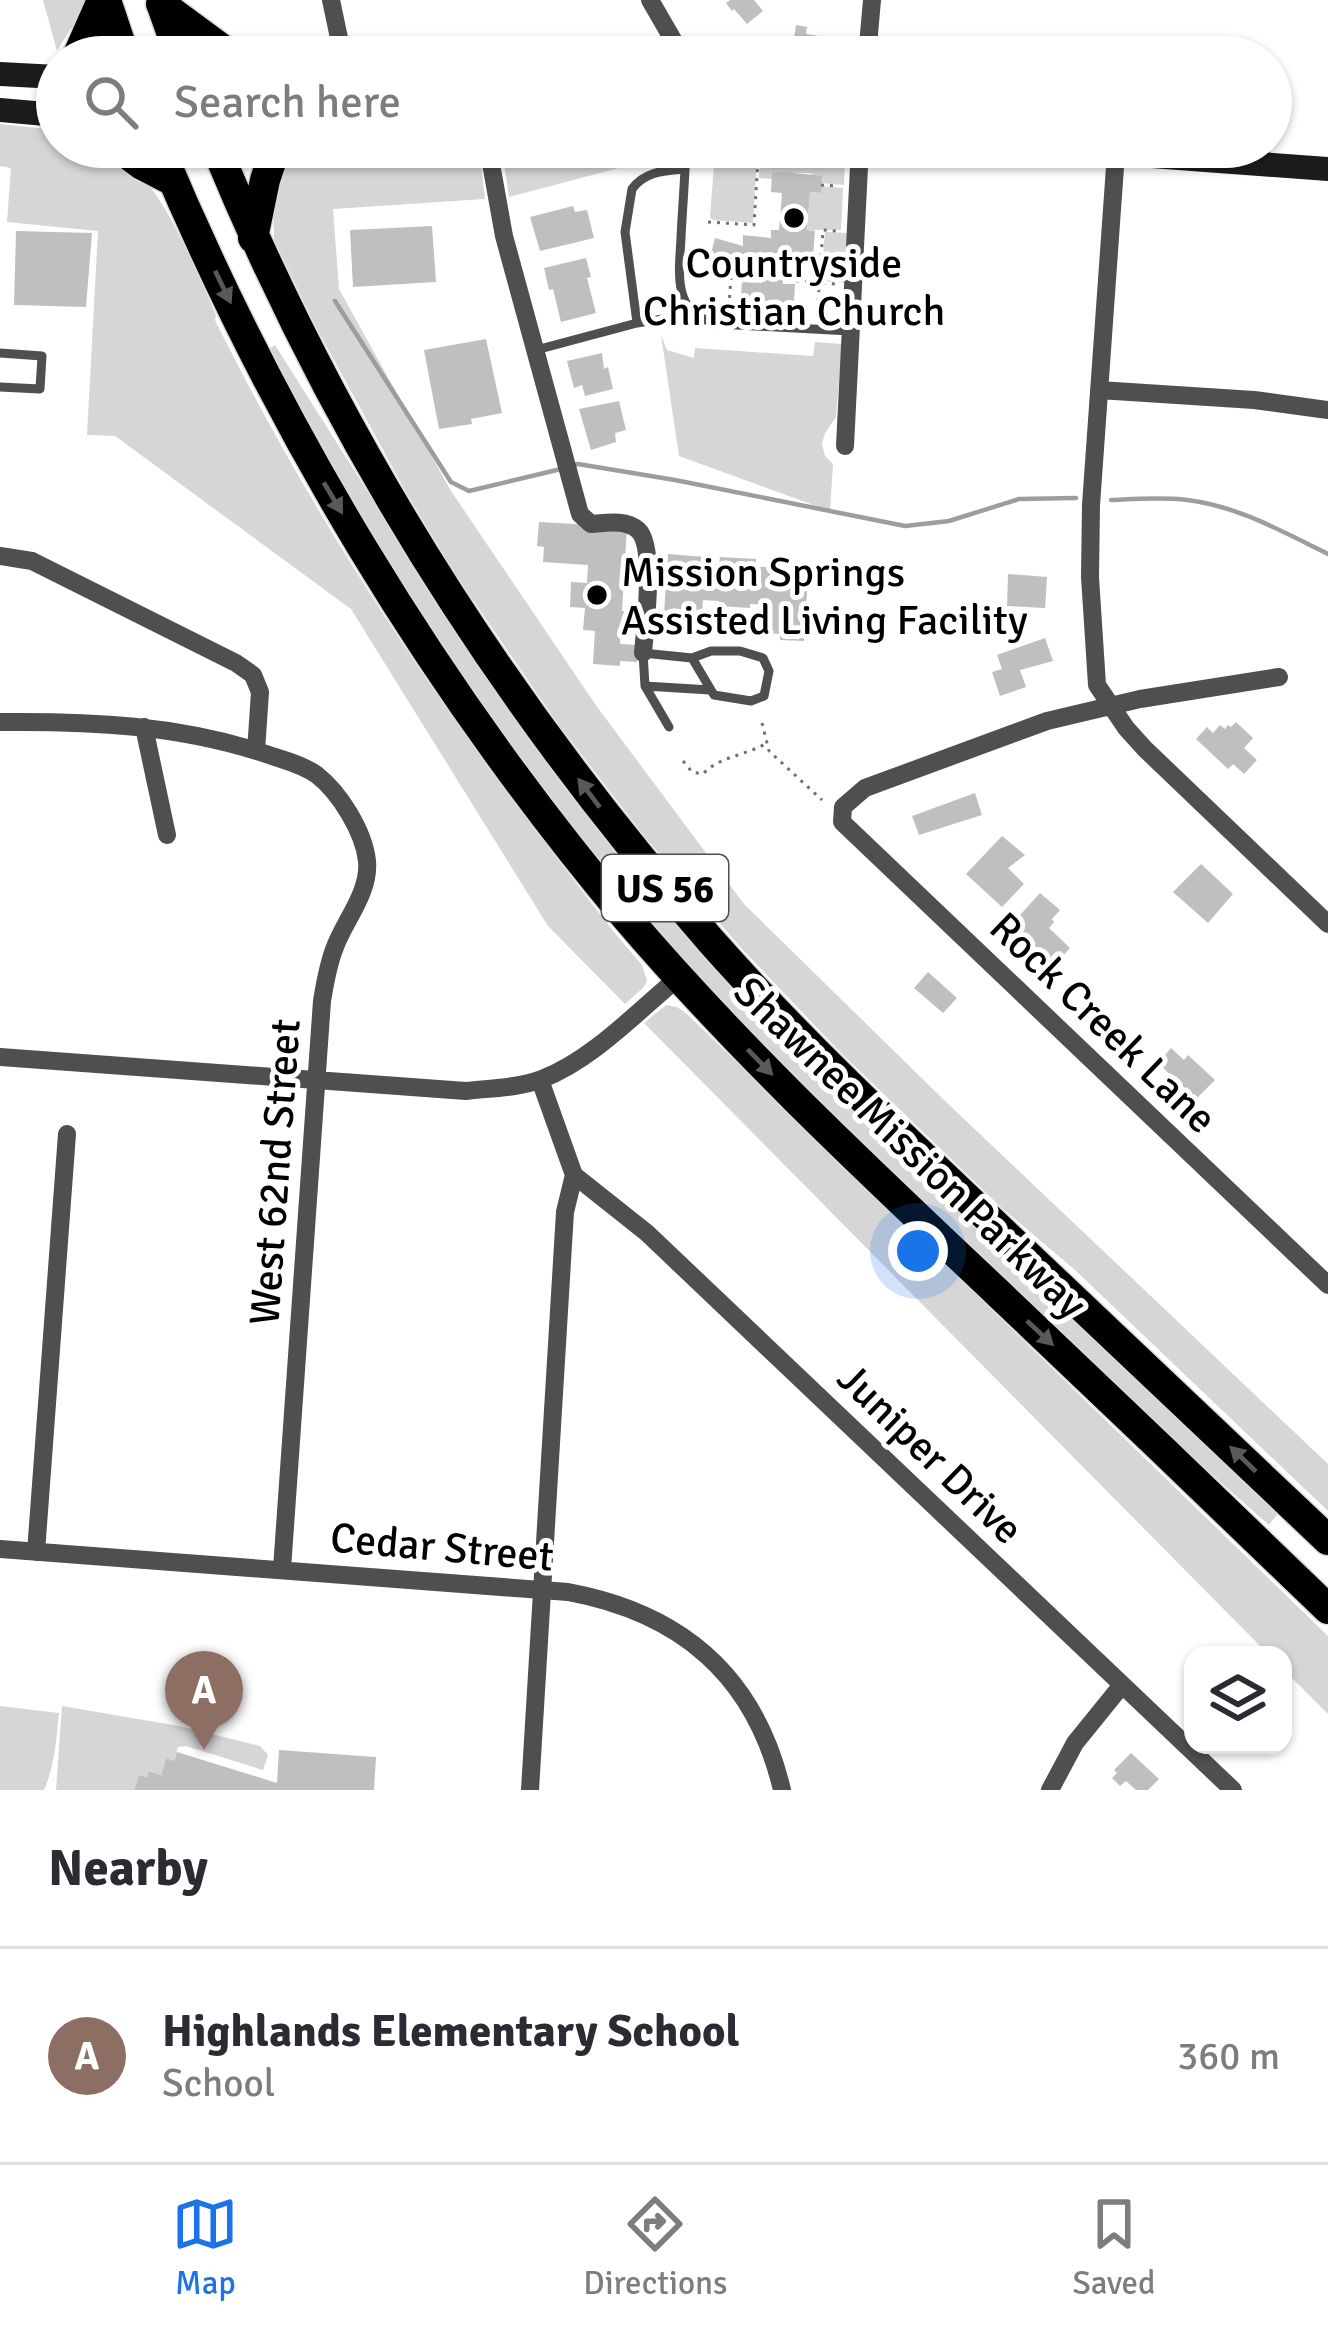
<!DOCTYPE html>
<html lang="en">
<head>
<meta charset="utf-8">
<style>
	body { margin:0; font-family:Signika,sans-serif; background:#f2f2f3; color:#2b2b33 }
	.controls { position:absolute; right:36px; bottom:36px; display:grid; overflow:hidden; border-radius:24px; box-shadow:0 3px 9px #0004 }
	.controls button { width:108px; height:108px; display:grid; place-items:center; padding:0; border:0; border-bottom:3px solid #e1e1e2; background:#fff; color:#2b2b33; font:60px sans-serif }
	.you { position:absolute; left:918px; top:1251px; width:42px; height:42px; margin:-30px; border:9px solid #fff; border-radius:50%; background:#1a73e8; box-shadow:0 0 0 18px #1a73e833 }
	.badge { display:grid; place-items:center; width:78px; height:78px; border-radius:50%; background:#1a73e8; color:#fff; font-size:39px; font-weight:700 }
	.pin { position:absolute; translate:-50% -99px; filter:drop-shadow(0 3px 6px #0008) }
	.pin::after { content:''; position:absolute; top:63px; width:42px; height:36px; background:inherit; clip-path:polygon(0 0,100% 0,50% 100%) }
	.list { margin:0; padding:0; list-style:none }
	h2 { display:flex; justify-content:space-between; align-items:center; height:156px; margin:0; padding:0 48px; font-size:51px }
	h2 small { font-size:39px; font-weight:400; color:#7c7c81 }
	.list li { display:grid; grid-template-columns:78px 1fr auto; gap:36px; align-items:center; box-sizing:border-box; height:216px; padding:0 48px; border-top:3px solid #e1e1e2 }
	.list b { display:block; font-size:45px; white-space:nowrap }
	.list p { margin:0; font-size:39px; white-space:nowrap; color:#7c7c81 }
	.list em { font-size:39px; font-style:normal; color:#7c7c81 }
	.icon { flex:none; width:66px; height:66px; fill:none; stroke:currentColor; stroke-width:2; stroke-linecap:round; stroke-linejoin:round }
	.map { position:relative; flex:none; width:1328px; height:1790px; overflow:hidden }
	.search { position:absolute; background:#fff; box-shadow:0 3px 9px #0004; left:36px; right:36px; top:36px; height:132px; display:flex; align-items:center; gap:30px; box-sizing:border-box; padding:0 42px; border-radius:66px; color:#7c7c81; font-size:45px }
	.sheet { height:372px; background:#fff }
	nav { display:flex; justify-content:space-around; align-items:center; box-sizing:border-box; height:168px; border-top:3px solid #e1e1e2; background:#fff; font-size:33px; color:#7c7c81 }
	nav a { display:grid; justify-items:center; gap:6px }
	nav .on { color:#1a73e8 }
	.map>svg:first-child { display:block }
</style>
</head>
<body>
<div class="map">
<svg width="1328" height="1790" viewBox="0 0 1328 1790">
	<rect width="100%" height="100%" fill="#fff"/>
	<path fill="#d6d6d6" d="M43 0H84V19L80 30 71 28 57 51Z
		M0 124 57 130V147C72 147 90 144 104 148 154 161 196 271 216 315L215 320C305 502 417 675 540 836 574 880 606 924 642 965L647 981 644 987 625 1004 548 926 351 609 115 436 87 435 98 231 7 222 11 168 0 166Z
		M290 147H476L480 156 485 199 333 209 339 289 451 491 595 704 744 904 944 1100 1328 1464V1511L1075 1270 1003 1209 841 1053 742 949 645 837 558 724 456 575 407 494 316 327 274 240 273 199Z
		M506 147H666L664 156 509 197 504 163Z
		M696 147 838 148 837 153 845 160 844 185 821 183 811 173H773L772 179 759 178 760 158 757 157 753 223 713 220 710 217 714 165 697 163Z
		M821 186 843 188 841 230H807L810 192 820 193Z
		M825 232 849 233 846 283 821 281Z
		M661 335 667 350 694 358 695 348 813 356 815 342 842 344 836 417 825 433 822 444 825 456 833 464 830 511 679 456Z
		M275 345 431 592 586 811 1279 1512 1269 1525C1159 1429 1055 1328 949 1228 777 1063 605 893 471 694 429 631 389 566 350 502 320 453 296 400 269 349Z
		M666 1005 677 1007 687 1014 1328 1636V1714L1283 1669V1655H1269L644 1023Z
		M0 1706 59 1713C56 1739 55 1766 44 1790H0Z
		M62 1706 179 1726 260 1746 268 1755 263 1770 186 1746 178 1747 174 1761 166 1758 161 1775 150 1771 147 1777 139 1775 134 1790H56Z"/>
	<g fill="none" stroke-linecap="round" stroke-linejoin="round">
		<path stroke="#9d9d9d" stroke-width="4.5" d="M335 301 451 482 469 491 561 469
			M572 466 578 464 675 480 905 526 949 521 1019 499 1076 498
			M1111 500C1136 499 1163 497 1187 500 1238 506 1283 532 1328 554"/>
	</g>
	<path fill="#bfbfbf" d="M730 0H754L763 11 747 24 734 9 732 11 726 3Z
		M796 25 807 27 806 34 837 39 835 57 792 53Z
		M783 172 822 176 821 193 810 192 807 230 815 231 813 256H805L804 275 776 274V277L783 278V284H795L793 320 739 317 742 282 762 283 763 277H760V273L709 261 715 238 743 246V235L771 238V230H779L782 193 771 192 772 173Z
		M573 206 575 212 587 210 594 238 540 251 530 217Z
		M432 226 436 282 353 287 350 230Z
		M16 231 92 233 86 307 14 305Z
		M586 258 591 277 587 278 596 313 561 322 553 289 549 290 544 268Z
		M486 339 502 413 471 419 472 424 439 429 424 350Z
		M602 353 604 369 608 367 613 389 585 396 582 385 574 388 567 361Z
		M619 401 626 430 615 433 616 442 591 450 579 409Z
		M539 522 627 527 622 611 664 613 668 554 705 557 704 563 719 564 720 557 756 559V567H771V560L809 562 804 641 780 640V634L767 633 769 605 750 604V608L719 606V601L703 600 701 628H685V635L663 633 664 622 622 620 620 644 638 645 637 662 620 661V666L593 664 595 631 583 630 585 608 570 607 571 582 587 583 588 565 543 562 544 547 537 546Z
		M1008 574 1047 577 1045 608 1007 606Z
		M1045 638 1053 661 1020 670 1026 687 1000 696 992 672 1002 669 997 655Z
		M1236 722 1253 738 1244 748 1257 760 1244 774 1233 764 1228 769 1196 739 1207 727 1213 733 1220 725 1225 729 1228 725 1231 727Z
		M975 793 982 815 919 835 912 816Z
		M1002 836 1025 855 1008 868 1024 884 1002 907 966 874Z
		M1201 864 1233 894 1208 923 1173 892Z
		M1040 893 1060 910 1052 919 1054 922 1049 928 1070 948 1055 965 1011 925Z
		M928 972 957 998 943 1013 914 988Z
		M1171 1048 1184 1060 1188 1055 1215 1080 1196 1099 1158 1063Z
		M279 1750 376 1757 374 1790H134L139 1775 147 1777 149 1771 161 1775 166 1758 174 1761 177 1752 277 1783Z
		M1131 1753 1159 1779 1148 1790H1136L1126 1781 1120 1786 1112 1778 1117 1773 1114 1770Z"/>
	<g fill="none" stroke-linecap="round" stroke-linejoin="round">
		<g stroke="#dbdbdb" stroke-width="33">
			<path id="trunk" d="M106 0 125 57
				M161 4 233 57
				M162 6 180 57
				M77 57 102 0
				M118 147 142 165 173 181
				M159 147C275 424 432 686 625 916 740 1051 870 1172 999 1294 1109 1398 1219 1504 1328 1609
				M216 147C336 439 503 704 711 941 803 1045 906 1140 1006 1235 1114 1336 1221 1438 1328 1540
				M253 238 265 180 276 147"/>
		</g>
		<path stroke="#717171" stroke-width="3" stroke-dasharray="3 6" stroke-linecap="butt" d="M821 185 838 186
			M708 222 754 225 758 159
			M704 275 731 277 729 305
			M733 277 757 279
			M787 280 835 284
			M827 302 818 301 823 230 837 231
			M762 723 769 751 822 800
			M683 761 692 772 703 774C720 756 744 756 765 744"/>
		<path stroke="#4f4f4f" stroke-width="9" d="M685 169C684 192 682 215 681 238 679 275 672 315 719 324L850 331
			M637 323 695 314
			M536 350 637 323 625 232 632 189C645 171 665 171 685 169L687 147
			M0 353 42 356 40 389 0 387
			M645 686 710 690
			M669 727 645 686 643 653 692 658 711 651H740L763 658 769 671 764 696 751 701 714 695 692 658"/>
		<path stroke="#4f4f4f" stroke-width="18" d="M331 0 343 57
			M650 0 683 57
			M867 57 872 0
			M488 147 504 236 580 514 591 524C605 523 626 519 638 530 656 546 645 628 643 653
			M1116 153 1091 505 1090 577 1097 685 1126 728 1145 749 1328 924
			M1099 390 1254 400 1328 410
			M845 446 860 147
			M0 556 32 561 236 663 253 675 260 692 256 751
			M1279 677 1140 699 1047 721 865 788 843 807 842 822 1328 1285
			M0 722C90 721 179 725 266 754 283 760 302 764 317 775 340 793 364 832 367 861 370 892 345 920 335 947 328 964 325 983 322 1001L282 1569
			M144 727 167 835
			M0 1057 466 1091C492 1088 518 1088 542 1079 592 1060 638 1011 679 977
			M574 1175 647 1233 1233 1790
			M0 1549 568 1592C681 1613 755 1675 782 1790
			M36 1552 67 1134
			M530 1790 565 1212 574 1175 540 1080
			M1050 1790 1075 1743 1122 1685"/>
		<path stroke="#1c1c1c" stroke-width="24" d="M0 74 57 77
			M0 110 57 115
			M1031 147 1328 169"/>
		<use href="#trunk" stroke="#000" stroke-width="30"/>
	</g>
	<defs><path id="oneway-solid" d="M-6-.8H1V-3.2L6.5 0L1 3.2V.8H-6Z" transform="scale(3)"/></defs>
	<g fill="#595959">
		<use href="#oneway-solid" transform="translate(223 287) rotate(64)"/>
		<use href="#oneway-solid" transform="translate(333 498) rotate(59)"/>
		<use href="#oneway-solid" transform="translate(589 793) rotate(-127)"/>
		<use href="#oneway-solid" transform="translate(760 1062) rotate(46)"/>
		<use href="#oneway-solid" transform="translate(1040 1333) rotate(43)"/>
		<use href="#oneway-solid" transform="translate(1243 1459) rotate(-136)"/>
	</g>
	<g fill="#000" stroke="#fff" stroke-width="4.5">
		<circle cx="794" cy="218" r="12"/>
		<circle cx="597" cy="595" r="12"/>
	</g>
	<g text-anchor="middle" stroke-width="10" stroke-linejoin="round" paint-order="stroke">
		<rect fill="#fff" stroke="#4c4c4c" stroke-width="3" x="602" y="855" width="126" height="66" rx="9"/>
		<g font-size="39" font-weight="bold" fill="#000">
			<text x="665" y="902">US 56</text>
		</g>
		<g font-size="42" fill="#000" stroke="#fff">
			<text x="794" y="277">Countryside<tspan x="794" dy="48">Christian Church</tspan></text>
			<text x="621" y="586" text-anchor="start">Mission Springs<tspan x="621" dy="48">Assisted Living Facility</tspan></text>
		</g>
		<g font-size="42" fill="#000" stroke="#fff">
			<text transform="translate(1104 1022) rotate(44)" y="15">Rock Creek Lane</text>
			<text transform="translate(911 1147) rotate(44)" y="15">Shawnee Mission Parkway</text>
			<text transform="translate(274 1172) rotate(-86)" y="15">West 62nd Street</text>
			<text transform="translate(931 1453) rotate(44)" y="15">Juniper Drive</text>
			<text transform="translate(442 1546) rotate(5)" y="15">Cedar Street</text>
		</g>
	</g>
</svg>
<div class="controls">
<button><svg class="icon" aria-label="layers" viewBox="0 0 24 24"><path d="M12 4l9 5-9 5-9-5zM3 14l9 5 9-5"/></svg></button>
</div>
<div class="you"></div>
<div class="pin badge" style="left:204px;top:1750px;background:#8d6e63">A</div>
<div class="search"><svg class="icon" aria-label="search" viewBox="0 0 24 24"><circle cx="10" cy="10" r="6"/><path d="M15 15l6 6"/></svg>Search here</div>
</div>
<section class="sheet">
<h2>Nearby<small></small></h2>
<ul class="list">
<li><span class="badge" style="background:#8d6e63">A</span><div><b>Highlands Elementary School</b><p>School</p></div><em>360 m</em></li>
</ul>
</section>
<nav>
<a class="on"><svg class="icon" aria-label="map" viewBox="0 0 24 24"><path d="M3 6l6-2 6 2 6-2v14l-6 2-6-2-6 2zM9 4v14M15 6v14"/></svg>Map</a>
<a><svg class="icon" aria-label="directions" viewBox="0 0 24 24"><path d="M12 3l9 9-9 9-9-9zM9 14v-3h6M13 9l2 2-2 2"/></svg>Directions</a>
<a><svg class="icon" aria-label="saved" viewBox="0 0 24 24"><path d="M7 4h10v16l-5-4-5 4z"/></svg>Saved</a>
</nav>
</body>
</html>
